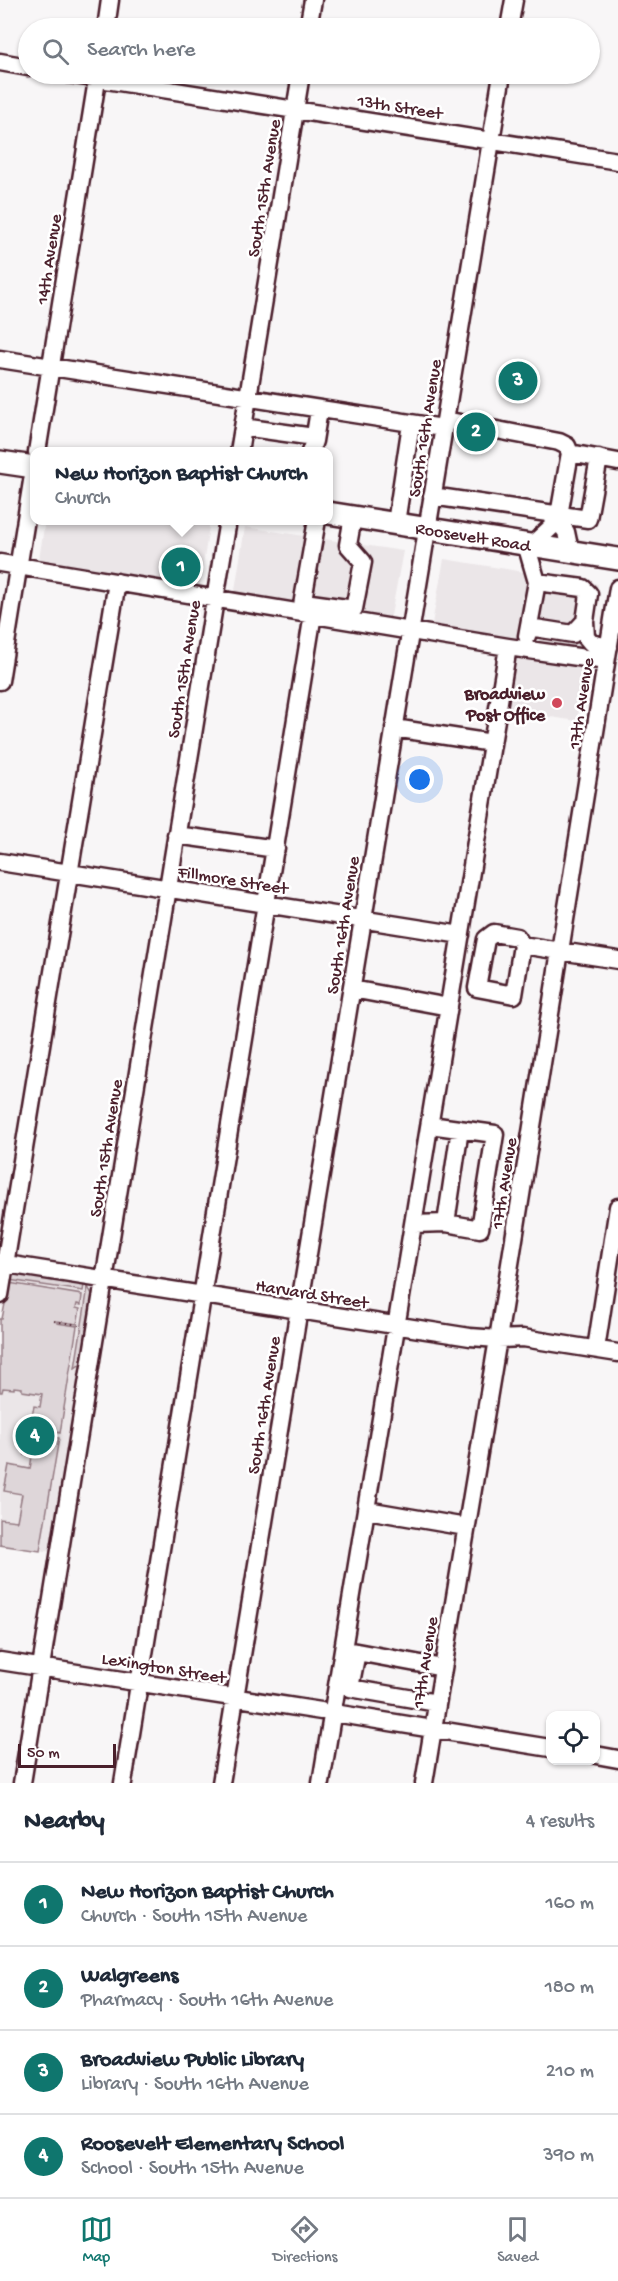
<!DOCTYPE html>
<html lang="en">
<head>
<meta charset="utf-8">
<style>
	body { margin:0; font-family:"Gochi Hand",sans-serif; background:#f6f6f7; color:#1f2937 }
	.controls { position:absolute; right:18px; bottom:18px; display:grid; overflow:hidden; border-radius:12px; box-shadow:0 2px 4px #0004 }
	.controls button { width:54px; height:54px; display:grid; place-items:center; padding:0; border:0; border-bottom:2px solid #e0e1e3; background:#fff; color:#1f2937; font:30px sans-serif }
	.scale { position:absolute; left:18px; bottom:15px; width:98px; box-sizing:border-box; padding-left:6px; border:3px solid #4a1f2b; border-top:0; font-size:16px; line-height:21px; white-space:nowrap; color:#4a1f2b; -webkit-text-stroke:4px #fff; paint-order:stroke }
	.you { position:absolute; left:420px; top:780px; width:21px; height:21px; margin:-15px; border:4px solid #fff; border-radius:50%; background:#1a73e8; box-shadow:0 0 0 9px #1a73e833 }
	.badge { display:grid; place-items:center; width:39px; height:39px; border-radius:50%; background:#0f766e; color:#fff; font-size:20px; font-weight:700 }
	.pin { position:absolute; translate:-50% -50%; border:3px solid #fff; box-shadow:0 2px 6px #0006 }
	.popup { position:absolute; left:30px; top:447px; width:303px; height:78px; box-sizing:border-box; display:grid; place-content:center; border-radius:12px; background:#fff; filter:drop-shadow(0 2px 4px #0005); font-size:20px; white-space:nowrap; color:#747a83 }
	.popup b { font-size:22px; color:#1f2937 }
	.popup::after { content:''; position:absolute; left:50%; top:100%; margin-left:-12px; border:12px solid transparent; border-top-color:#fff }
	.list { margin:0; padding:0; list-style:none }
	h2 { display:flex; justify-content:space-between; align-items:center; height:78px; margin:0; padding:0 24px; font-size:26px }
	h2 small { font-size:20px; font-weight:400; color:#747a83 }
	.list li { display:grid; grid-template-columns:39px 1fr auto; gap:18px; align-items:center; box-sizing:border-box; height:84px; padding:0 24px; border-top:2px solid #e0e1e3 }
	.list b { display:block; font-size:22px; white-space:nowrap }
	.list p { margin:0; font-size:20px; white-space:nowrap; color:#747a83 }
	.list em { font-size:20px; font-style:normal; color:#747a83 }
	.icon { flex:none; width:33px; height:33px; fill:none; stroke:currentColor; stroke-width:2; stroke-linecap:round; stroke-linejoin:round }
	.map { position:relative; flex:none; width:618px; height:1783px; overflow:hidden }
	.search { position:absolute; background:#fff; box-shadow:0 2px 4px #0004; left:18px; right:18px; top:18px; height:66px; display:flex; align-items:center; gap:15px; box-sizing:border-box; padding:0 21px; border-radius:33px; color:#747a83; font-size:22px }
	.sheet { height:414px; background:#fff }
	nav { display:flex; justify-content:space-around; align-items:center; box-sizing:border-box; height:84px; border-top:2px solid #e0e1e3; background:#fff; font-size:16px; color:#747a83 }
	nav a { display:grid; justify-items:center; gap:3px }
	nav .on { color:#0f766e }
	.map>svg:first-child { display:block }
</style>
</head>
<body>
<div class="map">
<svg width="618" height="1783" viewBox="0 0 618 1783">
	<rect width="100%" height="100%" fill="#f8f6f7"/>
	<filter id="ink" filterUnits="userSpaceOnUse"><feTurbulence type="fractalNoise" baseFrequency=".0167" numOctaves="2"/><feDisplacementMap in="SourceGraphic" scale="12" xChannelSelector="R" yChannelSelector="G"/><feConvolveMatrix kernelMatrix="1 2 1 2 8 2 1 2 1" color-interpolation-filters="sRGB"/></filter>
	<g filter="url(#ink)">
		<path fill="#ebe6e8" d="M45 521H210L199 590 38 566Z
			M245 527 403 551 390 621 234 596Z
			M444 559 598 584 577 721 504 710 514 642 431 629Z
			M10 1273 84 1285 93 1296 52 1552 0 1545V1319H2Z"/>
		<path fill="#ded6d9" stroke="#947a82" stroke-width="1.5" d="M10 1273 84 1285 83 1291 9 1280Z
			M9 1283 82 1295 81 1305 77 1304 76 1308 80 1309 77 1324 57 1321V1323L77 1326 60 1433 30 1426 34 1406 40 1407 42 1394 22 1391V1388L14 1387V1389L3 1388 2 1392H0V1319H2Z
			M88 1287 93 1296 83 1362 75 1368Z
			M40 1434 59 1438 40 1551 0 1545V1519L17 1521 22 1494 4 1491 9 1465 30 1469 32 1456 25 1455 29 1435Z"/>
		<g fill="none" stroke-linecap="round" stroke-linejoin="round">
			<path stroke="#d5cbce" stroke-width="16" stroke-dasharray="16 8" stroke-linecap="butt" d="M465 424 492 429"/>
			<g stroke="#4a1f2b" stroke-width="21">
				<path id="minor" d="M106 28 110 0
					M308 28 313 0
					M509 28 514 0
					M0 62 28 67
					M68 74 618 161
					M0 359 443 428
					M445 420 465 424
					M243 427 314 437
					M492 429 559 442 567 446 570 453
					M37 452 98 74
					M239 452 301 74
					M310 452 314 441 319 410
					M432 496 588 519 599 458
					M396 523 411 424
					M526 544 537 582 527 636
					M532 545 558 521
					M570 551 566 532 558 521 570 453 618 462
					M0 563 508 647 606 661
					M304 602 354 609 363 562 348 545 353 517
					M301 611 317 520
					M585 621 586 637 591 643 609 647
					M529 627 573 634 585 621 589 594 583 588 537 582
					M0 681 34 469
					M394 728 492 743
					M176 835 276 849
					M0 862 461 935
					M522 945 514 995 477 988 486 939 494 933 517 937 522 945 618 960
					M352 989 449 1007
					M446 1223 460 1129
					M414 1224 446 1223 480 1229 495 1134 430 1125
					M0 1263 470 1337 498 1339 523 1338 618 1353
					M0 1295 117 582
					M596 1349 618 1207
					M367 1510 466 1527
					M346 1650 443 1668
					M357 1652 350 1688 437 1703
					M0 1661 321 1711
					M334 1713 550 1748
					M596 1755 618 1759
					M22 1783 228 520
					M123 1783 313 614
					M221 1783 502 74
					M321 1783 508 647
					M424 1783 498 1339 618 588"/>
			</g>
			<g stroke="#4a1f2b" stroke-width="26">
				<g id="major">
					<path d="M0 462 34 467"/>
					<path id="s1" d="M328 513 618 559"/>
				</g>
			</g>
			<path stroke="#4a1f2b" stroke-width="2" stroke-dasharray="1.5 4.5" stroke-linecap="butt" d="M54 1321 79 1325"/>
			<use href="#minor" stroke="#fff" stroke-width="16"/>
			<use href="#major" stroke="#fff" stroke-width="21"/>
		</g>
	</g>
	<circle fill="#d1495b" stroke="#fff" stroke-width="2" cx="557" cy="703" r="6"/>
	<g text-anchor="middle" stroke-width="5" stroke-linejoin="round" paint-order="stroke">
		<g font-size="18" fill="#4a1f2b" stroke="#fff">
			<text transform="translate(400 106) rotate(9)" y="6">13th Street</text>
			<text transform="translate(263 188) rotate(-81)" y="6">South 15th Avenue</text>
			<text transform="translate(48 259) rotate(-81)" y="6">14th Avenue</text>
			<text transform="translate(424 428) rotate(-81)" y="6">South 16th Avenue</text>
			<text dy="6" stroke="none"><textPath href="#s1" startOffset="147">Roosevelt Road</textPath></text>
			<text transform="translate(183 669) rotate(-81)" y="6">South 15th Avenue</text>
			<text transform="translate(580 703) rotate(-81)" y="6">17th Avenue</text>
			<text transform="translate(233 879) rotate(9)" y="6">Fillmore Street</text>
			<text transform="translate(342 925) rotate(-81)" y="6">South 16th Avenue</text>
			<text transform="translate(105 1148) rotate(-81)" y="6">South 15th Avenue</text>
			<text transform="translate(503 1183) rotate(-81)" y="6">17th Avenue</text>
			<text transform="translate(312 1293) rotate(9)" y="6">Harvard Street</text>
			<text transform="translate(263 1405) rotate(-81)" y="6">South 16th Avenue</text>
			<text transform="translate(424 1662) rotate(-81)" y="6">17th Avenue</text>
			<text transform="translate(164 1667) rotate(9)" y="6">Lexington Street</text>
		</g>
		<g font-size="18" font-weight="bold" fill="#4a1f2b" stroke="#fff" text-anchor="end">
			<text x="545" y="699">Broadview<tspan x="545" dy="21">Post Office</tspan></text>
		</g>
	</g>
</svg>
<div class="controls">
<button><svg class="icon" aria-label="locate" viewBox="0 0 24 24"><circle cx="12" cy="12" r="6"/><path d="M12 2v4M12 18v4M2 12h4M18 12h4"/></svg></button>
</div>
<div class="scale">50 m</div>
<div class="you"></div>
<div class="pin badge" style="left:181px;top:567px">1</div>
<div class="popup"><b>New Horizon Baptist Church</b>Church</div>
<div class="pin badge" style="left:476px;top:432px">2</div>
<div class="pin badge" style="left:518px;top:381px">3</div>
<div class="pin badge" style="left:35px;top:1436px">4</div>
<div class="search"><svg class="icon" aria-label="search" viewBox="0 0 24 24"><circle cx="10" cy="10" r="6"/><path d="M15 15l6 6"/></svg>Search here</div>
</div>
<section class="sheet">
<h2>Nearby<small>4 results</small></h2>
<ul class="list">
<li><span class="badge">1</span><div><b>New Horizon Baptist Church</b><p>Church · South 15th Avenue</p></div><em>160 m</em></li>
<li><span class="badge">2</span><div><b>Walgreens</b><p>Pharmacy · South 16th Avenue</p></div><em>180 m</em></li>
<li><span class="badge">3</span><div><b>Broadview Public Library</b><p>Library · South 16th Avenue</p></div><em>210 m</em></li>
<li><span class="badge">4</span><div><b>Roosevelt Elementary School</b><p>School · South 15th Avenue</p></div><em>390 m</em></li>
</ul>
</section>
<nav>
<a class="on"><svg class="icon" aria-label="map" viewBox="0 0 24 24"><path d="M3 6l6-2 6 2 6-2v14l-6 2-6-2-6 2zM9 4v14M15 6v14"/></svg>Map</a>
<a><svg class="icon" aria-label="directions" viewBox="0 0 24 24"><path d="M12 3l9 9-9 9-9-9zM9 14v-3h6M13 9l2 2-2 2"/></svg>Directions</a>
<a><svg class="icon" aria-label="saved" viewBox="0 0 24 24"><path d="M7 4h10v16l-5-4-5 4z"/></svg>Saved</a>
</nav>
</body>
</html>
